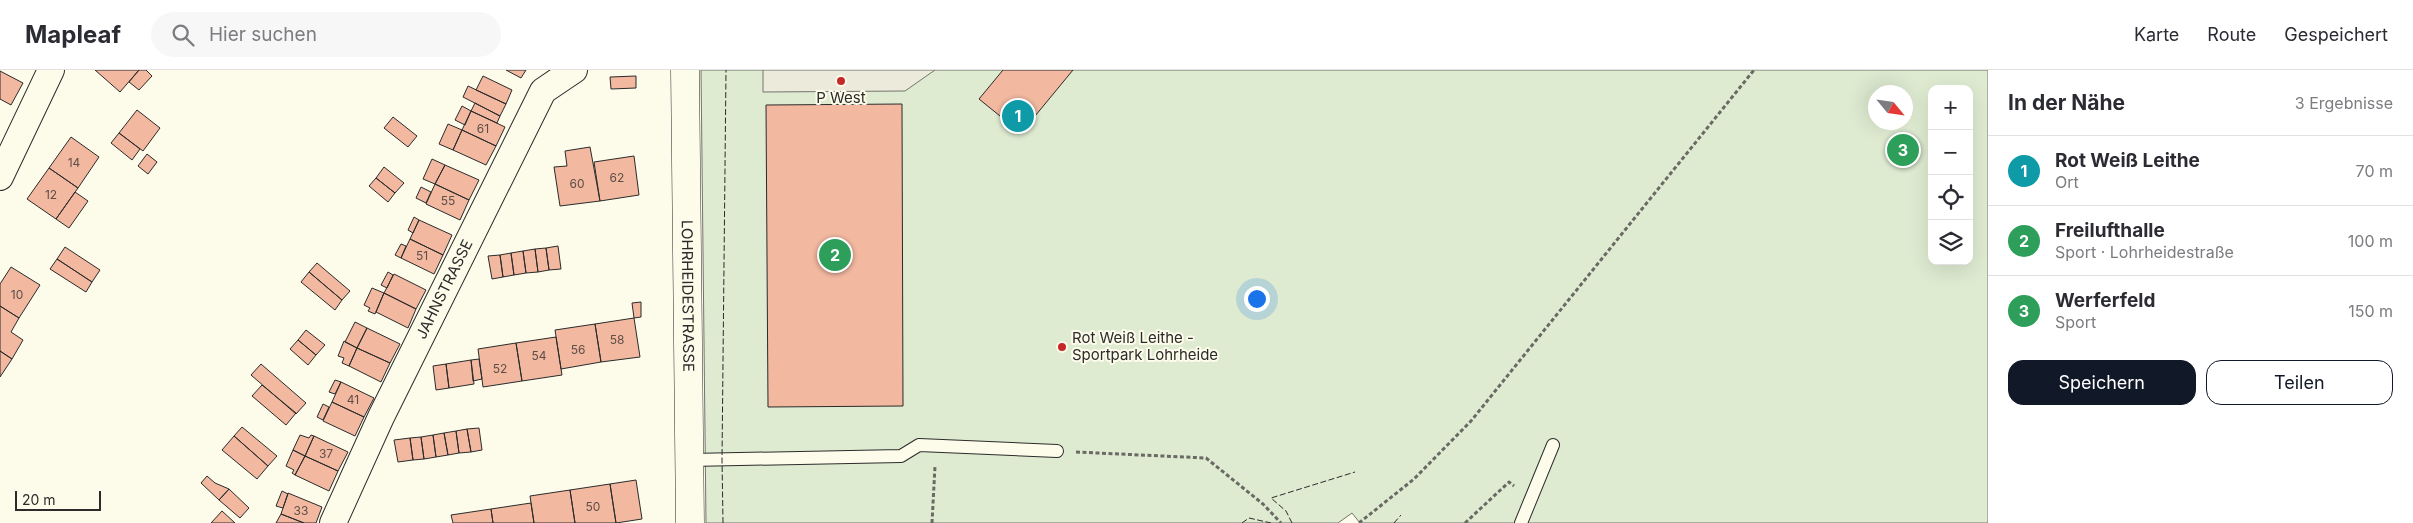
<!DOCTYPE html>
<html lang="de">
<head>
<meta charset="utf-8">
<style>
	body { margin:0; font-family:Inter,sans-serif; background:#f7f7f7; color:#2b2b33 }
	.controls { position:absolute; right:15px; top:15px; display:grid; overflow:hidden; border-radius:10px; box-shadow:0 5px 20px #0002 }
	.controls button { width:45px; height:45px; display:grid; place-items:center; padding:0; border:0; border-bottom:1px solid #e1e1e2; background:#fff; color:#2b2b33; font:25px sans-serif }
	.compass { position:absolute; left:1868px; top:15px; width:45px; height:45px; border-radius:50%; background:#fff; box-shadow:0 5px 20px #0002; rotate:119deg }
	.scale { position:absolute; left:15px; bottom:12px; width:86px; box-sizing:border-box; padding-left:5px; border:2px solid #2b2b2b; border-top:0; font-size:14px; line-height:18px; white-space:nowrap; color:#2b2b2b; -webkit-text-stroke:4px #fdfbea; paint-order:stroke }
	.you { position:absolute; left:1256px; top:228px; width:18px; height:18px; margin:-12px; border:4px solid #fff; border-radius:50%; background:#1a73e8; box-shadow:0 0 0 8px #1a73e833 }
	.badge { display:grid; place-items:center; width:32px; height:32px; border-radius:50%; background:#111827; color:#fff; font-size:16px; font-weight:700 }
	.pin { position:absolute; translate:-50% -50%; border:2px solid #fff; box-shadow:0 1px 5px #0006 }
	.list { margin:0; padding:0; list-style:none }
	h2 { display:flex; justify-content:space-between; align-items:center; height:65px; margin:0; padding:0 20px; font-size:21px }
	h2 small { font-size:16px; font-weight:400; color:#7c7c81 }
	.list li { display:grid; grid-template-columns:32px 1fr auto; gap:15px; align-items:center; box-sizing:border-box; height:70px; padding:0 20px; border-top:1px solid #e1e1e2 }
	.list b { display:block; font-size:19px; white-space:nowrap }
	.list p { margin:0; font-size:16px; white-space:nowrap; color:#7c7c81 }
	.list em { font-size:16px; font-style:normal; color:#7c7c81 }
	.actions { display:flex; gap:10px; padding:15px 20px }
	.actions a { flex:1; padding:11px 0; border:1px solid #111827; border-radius:15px; text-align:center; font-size:18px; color:#111827 }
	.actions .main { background:#111827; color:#fff }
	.icon { flex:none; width:28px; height:28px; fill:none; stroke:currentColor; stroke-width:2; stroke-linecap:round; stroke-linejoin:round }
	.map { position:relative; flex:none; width:1988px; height:453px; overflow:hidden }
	header { display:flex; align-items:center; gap:30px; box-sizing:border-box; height:70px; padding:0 25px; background:#fff; border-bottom:1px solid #e1e1e2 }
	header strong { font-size:24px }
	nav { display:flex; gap:28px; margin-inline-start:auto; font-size:18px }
	.search { width:350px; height:45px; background:#f7f7f7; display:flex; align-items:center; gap:12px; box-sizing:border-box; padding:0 18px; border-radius:28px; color:#7c7c81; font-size:19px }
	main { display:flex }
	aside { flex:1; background:#fff }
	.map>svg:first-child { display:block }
</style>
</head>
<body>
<header>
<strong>Mapleaf</strong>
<div class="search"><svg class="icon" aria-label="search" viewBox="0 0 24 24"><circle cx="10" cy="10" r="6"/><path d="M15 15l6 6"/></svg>Hier suchen</div>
<nav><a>Karte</a><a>Route</a><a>Gespeichert</a></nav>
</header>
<main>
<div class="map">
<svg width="1988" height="453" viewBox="0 0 1988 453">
	<rect width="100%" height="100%" fill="#fdfbea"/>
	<path fill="#deebd1" stroke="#74746e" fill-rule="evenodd" d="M701 0H1988V453H1360L1352 443 1338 453H706ZM1932 19H1969V191H1932ZM1876 22H1906V52H1876Z"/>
	<path fill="#eceadb" stroke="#74746e" d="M763 0H935L905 21 763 22Z"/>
	<path fill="#f2b8a0" stroke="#2b2b2b" d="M95 0H139L120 22Z
		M139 0H146L152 6 139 20 129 12Z
		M506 0H526L521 8Z
		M1003 0H1073L1021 63 979 29Z
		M0 1 23 13 11 35 0 29Z
		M483 6 512 20 506 34 476 20Z
		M636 6V18L611 19 610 7Z
		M468 16 506 34 500 46 463 27Z
		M475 33 500 46 497 53 471 41Z
		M902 34 903 336 768 337 766 35Z
		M462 36 471 41 465 55 455 50Z
		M137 40 160 58 143 81 119 63Z
		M471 41 505 57 496 76 462 60Z
		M393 47 417 66 408 77 384 58Z
		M448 54 462 60 453 80 439 74Z
		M462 60 496 76 486 95 453 80Z
		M119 63 140 79 132 90 111 73Z
		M71 67 99 87 78 118 49 98Z
		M590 77 600 131 560 136 554 97 567 96 565 81Z
		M147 84 157 92 148 104 138 96Z
		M634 86 639 125 600 131 594 92Z
		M432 89 445 95 435 114 423 109Z
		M445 95 479 110 469 130 435 114Z
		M384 97 404 113 395 123 376 108Z
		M49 98 78 118 56 149 27 129Z
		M376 108 395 123 388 132 369 116Z
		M435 114 469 130 460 150 426 134Z
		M421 117 431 122 426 133 416 128Z
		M75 122 88 131 69 158 56 149Z
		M414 147 419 150 413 163 408 160Z
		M419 150 452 165 443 185 410 169Z
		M410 169 443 185 434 204 401 188Z
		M401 174 406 176 401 188 395 185Z
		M558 176 561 199 549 200 546 178Z
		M65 177 100 200 92 212 57 189Z
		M546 178 549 200 538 202 535 179Z
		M535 179 538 202 526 203 523 181Z
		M523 181 526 203 514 205 511 183Z
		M511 183 514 205 503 207 500 185Z
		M500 185 503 207 492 209 488 186Z
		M57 189 92 212 86 222 50 199Z
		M317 193 350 221 342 230 309 202Z
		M11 197 40 215 19 248 0 236V214Z
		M309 202 342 230 335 240 301 212Z
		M388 202 393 205 387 218 381 215Z
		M394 204 426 220 416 239 384 223Z
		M372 218 384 223 375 244 368 241 370 238 364 235Z
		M384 223 416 239 408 258 376 242Z
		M641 232V247L634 248 632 233Z
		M0 236 19 248 11 262 23 270 12 289 0 281Z
		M634 248 640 287 601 292 595 254Z
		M355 252 367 258 357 278 345 272Z
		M595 254 601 292 561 299 555 260Z
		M367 258 400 274 390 293 357 278Z
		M306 260 325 275 316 285 298 270Z
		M556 267 562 305 522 311 516 273Z
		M298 270 316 285 308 295 290 279Z
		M344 271 357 278 349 296 342 293 344 288 338 286Z
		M516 273 522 311 483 317 478 279Z
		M357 278 390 293 381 312 349 296Z
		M0 281 12 289 0 307Z
		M479 289 482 309 473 311 471 290Z
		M471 290 474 314 449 318 446 294Z
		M261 294 306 333 296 344 251 305Z
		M446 294 449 318 436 320 433 296Z
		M335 310 341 312 335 324 329 322Z
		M341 312 374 328 364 347 332 332Z
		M262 315 296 343 286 355 252 326Z
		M332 332 364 347 355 366 323 351Z
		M323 334 329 337 323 350 317 347Z
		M242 357 277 386 268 396 234 366Z
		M479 358 482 380 471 382 467 359Z
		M467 359 471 382 459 383 456 361Z
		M456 361 459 383 448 385 444 363Z
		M444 363 448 385 436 387 433 365Z
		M300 365 309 368 311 365 314 366 305 386 293 380Z
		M433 365 436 387 424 389 421 367Z
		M234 366 268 396 257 409 222 380Z
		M314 366 348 382 338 401 305 386Z
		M421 367 424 389 413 390 410 368Z
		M410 368 413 390 398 392 394 370Z
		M293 380 305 386 295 405 292 403 294 400 286 396Z
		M305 386 338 401 329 421 295 405Z
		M207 406 215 413 229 419 219 430 201 413Z
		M636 410 642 449 616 453 610 414Z
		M610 414 616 453H575L570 420Z
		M229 419 249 438 240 448 219 430Z
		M570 420 575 453H534L530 426Z
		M282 421 288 424 283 438 276 436Z
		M288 423 322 437 316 453H304L281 444Z
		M531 433 534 453H493L491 439Z
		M491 439 493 453H453L451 445Z
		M222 441 235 453H211Z
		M281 444 304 453H276Z"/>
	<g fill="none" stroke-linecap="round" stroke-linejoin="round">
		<g stroke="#2b2b2b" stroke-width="14">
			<path id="service" d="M690 390 901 386 919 375 1057 381
				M1521 453 1553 375"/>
		</g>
		<g stroke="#2b2b2b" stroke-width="28">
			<g id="minor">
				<path d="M0 107 51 0"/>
				<path id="s1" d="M333 453 381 347 543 21 574 0"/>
			</g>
		</g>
		<g stroke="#2b2b2b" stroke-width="29">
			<g id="tertiary">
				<path id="s2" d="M685 0 690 453"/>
			</g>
		</g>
		<path stroke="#6a6964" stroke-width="3" stroke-dasharray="4 2.5" stroke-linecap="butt" d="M1076 382 1206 388 1263 434 1281 453
			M932 453 935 396
			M1359 453 1414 409 1471 351 1754 0
			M1465 453 1509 412 1514 416"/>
		<use href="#service" stroke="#fdfbea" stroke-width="12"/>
		<use href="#minor" stroke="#fdfbea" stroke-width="26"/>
		<use href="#tertiary" stroke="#fdfbea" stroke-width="28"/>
		<path stroke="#2b2b2b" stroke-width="1" stroke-dasharray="6 2.5" stroke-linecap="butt" d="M723 453 722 389 726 0
			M1242 453 1249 448 1271 453
			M1292 453 1286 441 1271 428 1355 402
			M1394 453 1401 445"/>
	</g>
	<g fill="#c62828" stroke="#fdfbea" stroke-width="2">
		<circle cx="841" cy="11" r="5"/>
		<circle cx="1062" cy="277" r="5"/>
	</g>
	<g text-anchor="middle" stroke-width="4" stroke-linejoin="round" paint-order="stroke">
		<g font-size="12" fill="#5d4e48">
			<text x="483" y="63">61</text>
			<text x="74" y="97">14</text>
			<text x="617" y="112">62</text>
			<text x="577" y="118">60</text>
			<text x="51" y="129">12</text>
			<text x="448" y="135">55</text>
			<text x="422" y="190">51</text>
			<text x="17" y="229">10</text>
			<text x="617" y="274">58</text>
			<text x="578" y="284">56</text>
			<text x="539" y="290">54</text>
			<text x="500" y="303">52</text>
			<text x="353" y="334">41</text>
			<text x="326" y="388">37</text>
			<text x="593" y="441">50</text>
			<text x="301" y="445">33</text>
		</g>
		<g font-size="15" fill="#2b2b2b" stroke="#fdfbea">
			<text x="841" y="33">P West</text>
			<text x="1072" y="273" text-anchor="start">Rot Weiß Leithe -<tspan x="1072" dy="17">Sportpark Lohrheide</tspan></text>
		</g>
		<g font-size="15" fill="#2b2b2b" stroke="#fdfbea">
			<text dy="5" stroke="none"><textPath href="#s1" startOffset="259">JAHNSTRASSE</textPath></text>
			<text dy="5" stroke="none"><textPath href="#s2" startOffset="226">LOHRHEIDESTRASSE</textPath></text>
		</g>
	</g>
</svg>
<div class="controls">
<button>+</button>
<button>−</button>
<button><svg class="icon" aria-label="locate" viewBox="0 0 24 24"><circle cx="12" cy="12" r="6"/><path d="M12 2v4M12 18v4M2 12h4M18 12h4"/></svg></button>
<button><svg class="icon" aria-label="layers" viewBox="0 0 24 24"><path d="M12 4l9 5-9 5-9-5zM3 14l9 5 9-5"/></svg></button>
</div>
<svg class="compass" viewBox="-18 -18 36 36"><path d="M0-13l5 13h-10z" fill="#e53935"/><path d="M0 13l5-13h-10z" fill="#7c7c81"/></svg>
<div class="scale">20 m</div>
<div class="you"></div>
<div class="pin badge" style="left:1018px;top:46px;background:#0f9aa8">1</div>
<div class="pin badge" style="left:835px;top:185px;background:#2e9e5b">2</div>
<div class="pin badge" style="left:1903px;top:80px;background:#2e9e5b">3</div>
</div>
<aside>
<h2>In der Nähe<small>3 Ergebnisse</small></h2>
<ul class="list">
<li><span class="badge" style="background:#0f9aa8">1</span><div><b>Rot Weiß Leithe</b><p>Ort</p></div><em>70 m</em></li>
<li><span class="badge" style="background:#2e9e5b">2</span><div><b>Freilufthalle</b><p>Sport · Lohrheidestraße</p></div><em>100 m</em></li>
<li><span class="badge" style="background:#2e9e5b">3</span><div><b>Werferfeld</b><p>Sport</p></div><em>150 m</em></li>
</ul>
<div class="actions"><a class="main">Speichern</a><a>Teilen</a></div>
</aside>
</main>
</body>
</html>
